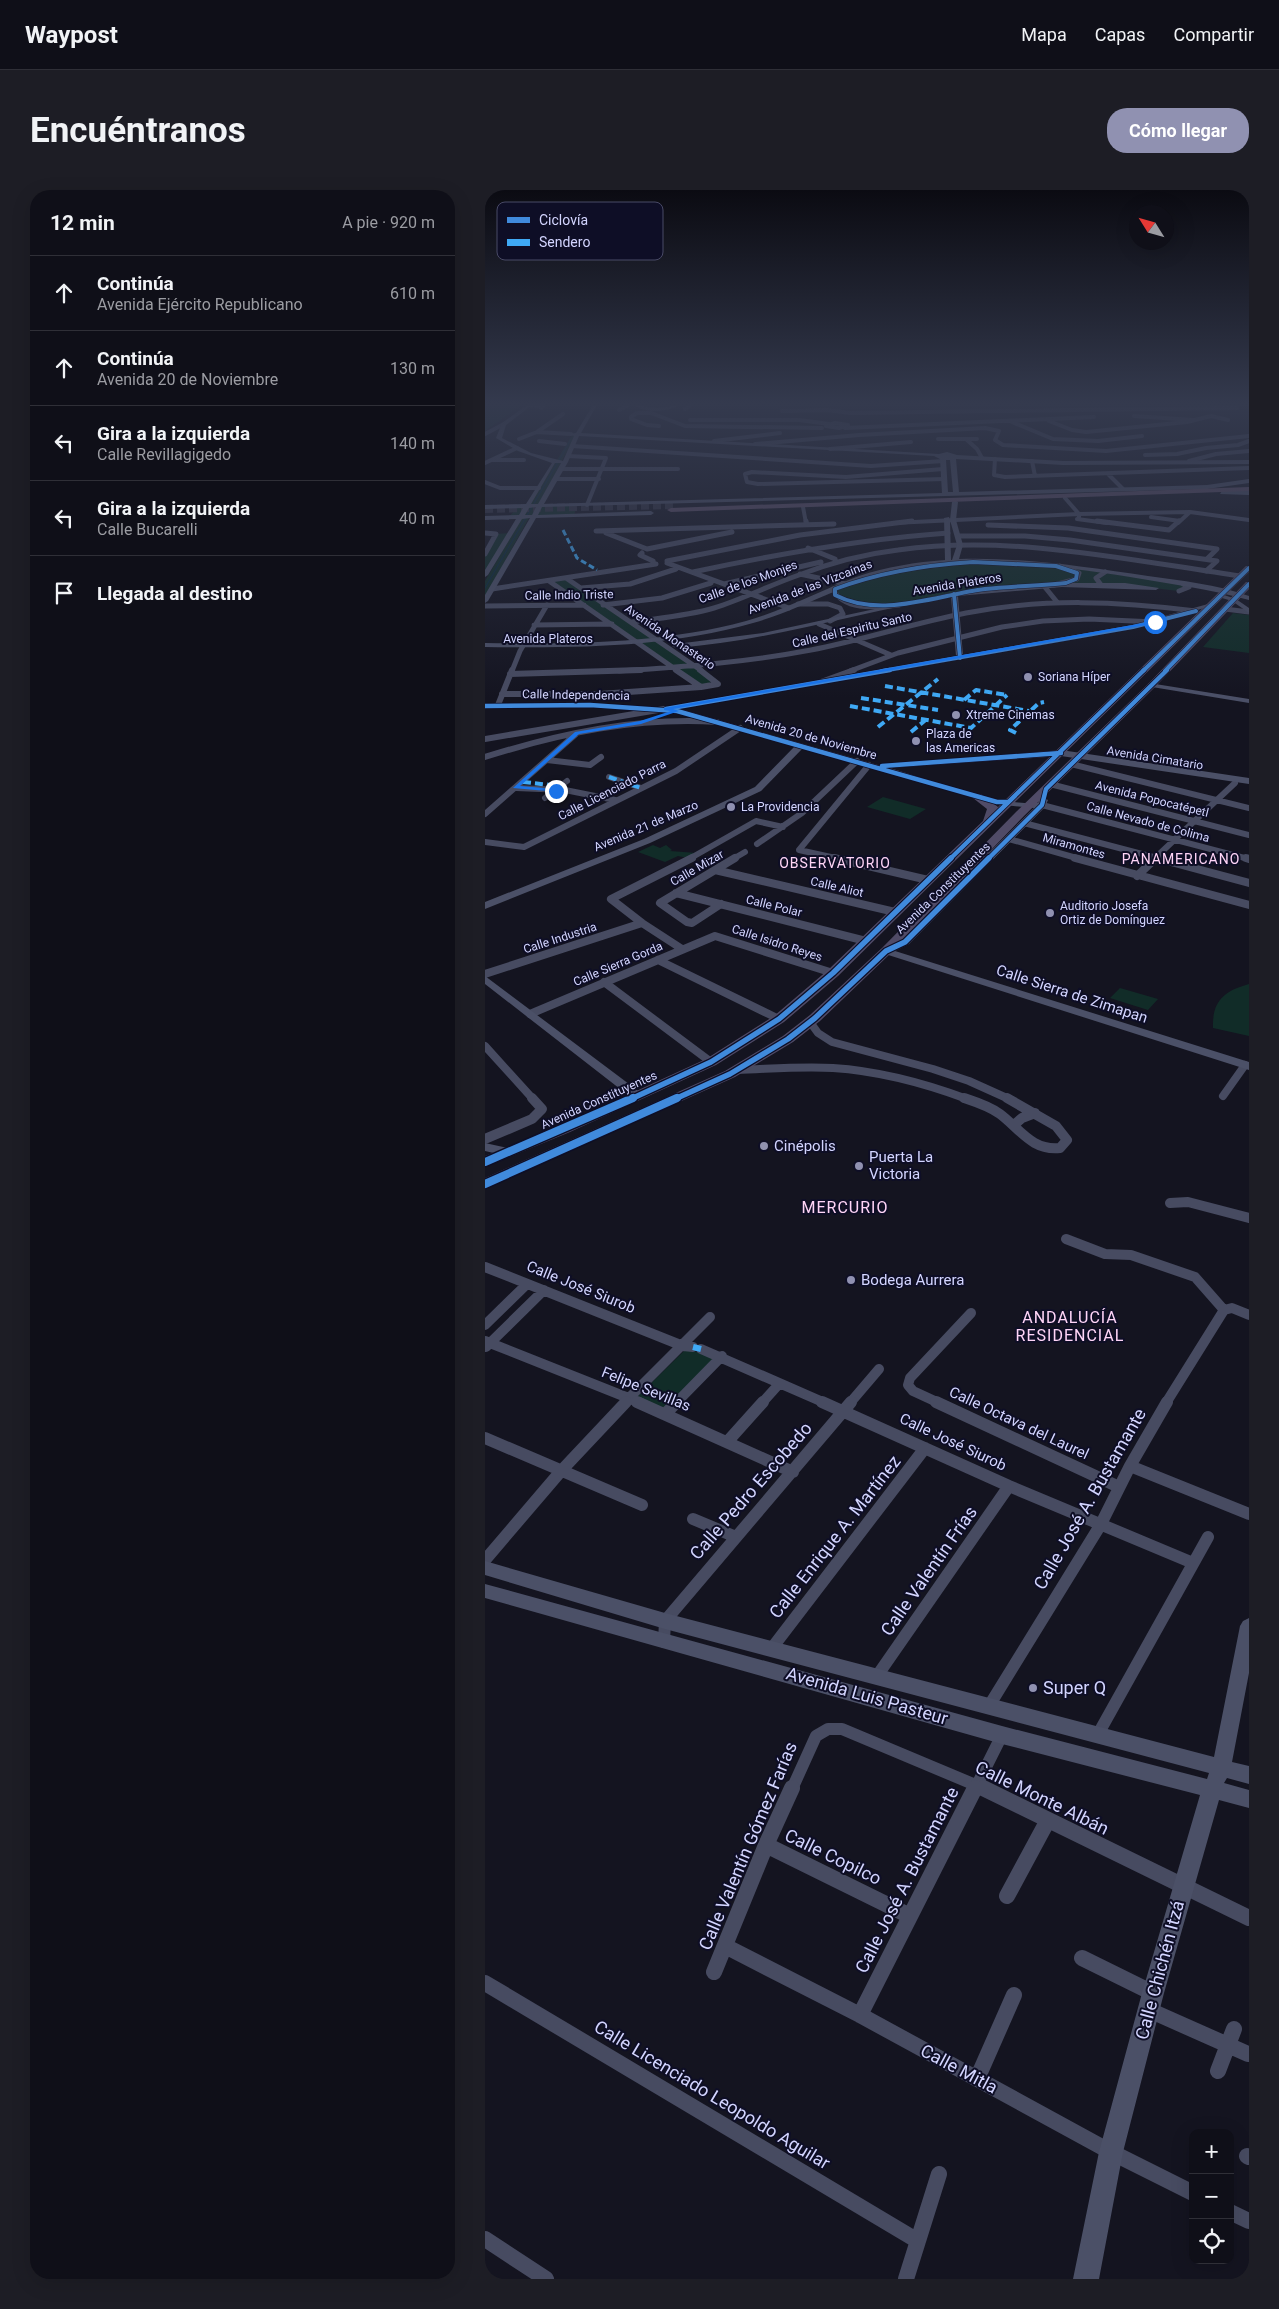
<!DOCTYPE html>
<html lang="es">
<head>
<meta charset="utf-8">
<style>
	body { margin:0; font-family:Roboto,sans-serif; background:#1d1d25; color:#f1f3f6 }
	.controls { position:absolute; right:15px; bottom:15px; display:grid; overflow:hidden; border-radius:10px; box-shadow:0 5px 20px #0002 }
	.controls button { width:45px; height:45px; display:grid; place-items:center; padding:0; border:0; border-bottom:1px solid #2f2f37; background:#0f0f18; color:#f1f3f6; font:25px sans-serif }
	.compass { position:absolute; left:644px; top:15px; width:45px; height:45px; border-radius:50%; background:#0f0f18; box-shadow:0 5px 20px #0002; rotate:307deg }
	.stop { position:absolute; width:15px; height:15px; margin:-11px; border:4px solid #1a73e8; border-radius:50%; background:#fff }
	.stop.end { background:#1a73e8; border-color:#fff; box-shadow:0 1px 5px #0008 }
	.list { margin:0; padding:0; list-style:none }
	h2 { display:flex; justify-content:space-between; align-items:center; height:65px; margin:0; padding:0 20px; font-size:21px }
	h2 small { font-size:16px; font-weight:400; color:#9b9ca2 }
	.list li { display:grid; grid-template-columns:32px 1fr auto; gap:15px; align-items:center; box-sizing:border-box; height:75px; padding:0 20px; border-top:1px solid #2f2f37 }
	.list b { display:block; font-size:19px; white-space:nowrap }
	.list p { margin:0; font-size:16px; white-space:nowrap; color:#9b9ca2 }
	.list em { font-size:16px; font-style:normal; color:#9b9ca2 }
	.icon { flex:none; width:28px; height:28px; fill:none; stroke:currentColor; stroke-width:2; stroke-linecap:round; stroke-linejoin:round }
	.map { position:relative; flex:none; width:764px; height:2089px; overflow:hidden; border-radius:20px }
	header { display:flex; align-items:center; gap:30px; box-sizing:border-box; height:70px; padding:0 25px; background:#0f0f18; border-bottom:1px solid #2f2f37 }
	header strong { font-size:24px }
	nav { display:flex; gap:28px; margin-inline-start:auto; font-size:18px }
	.intro { display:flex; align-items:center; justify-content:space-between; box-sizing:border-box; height:120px; padding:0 30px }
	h1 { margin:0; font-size:35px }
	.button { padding:12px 22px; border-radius:20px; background:#9091b1; color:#fff; font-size:18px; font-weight:700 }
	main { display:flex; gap:30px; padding:0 30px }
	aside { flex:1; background:#0f0f18; border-radius:20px; box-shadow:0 5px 20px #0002 }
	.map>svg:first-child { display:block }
</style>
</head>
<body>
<header>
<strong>Waypost</strong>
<nav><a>Mapa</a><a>Capas</a><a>Compartir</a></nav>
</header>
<div class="intro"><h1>Encuéntranos</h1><a class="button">Cómo llegar</a></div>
<main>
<aside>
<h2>12 min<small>A pie · 920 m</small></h2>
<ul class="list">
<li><svg class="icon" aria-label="ahead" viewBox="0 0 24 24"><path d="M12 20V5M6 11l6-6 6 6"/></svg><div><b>Continúa</b><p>Avenida Ejército Republicano</p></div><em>610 m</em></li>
<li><svg class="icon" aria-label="ahead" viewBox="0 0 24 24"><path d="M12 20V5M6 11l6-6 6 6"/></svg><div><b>Continúa</b><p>Avenida 20 de Noviembre</p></div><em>130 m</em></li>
<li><svg class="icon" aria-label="left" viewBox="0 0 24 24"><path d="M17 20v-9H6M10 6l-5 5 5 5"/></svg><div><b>Gira a la izquierda</b><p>Calle Revillagigedo</p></div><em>140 m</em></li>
<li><svg class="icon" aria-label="left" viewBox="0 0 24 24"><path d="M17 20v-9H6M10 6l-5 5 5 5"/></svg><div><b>Gira a la izquierda</b><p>Calle Bucarelli</p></div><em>40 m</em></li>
<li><svg class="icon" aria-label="arrive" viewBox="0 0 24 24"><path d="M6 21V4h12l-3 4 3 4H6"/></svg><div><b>Llegada al destino</b></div></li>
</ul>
</aside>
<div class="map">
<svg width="764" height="2089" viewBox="0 0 764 2089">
	<rect width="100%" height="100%" fill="#141420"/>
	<path fill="#112c28" d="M0 215H37L0 241Z
		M87 245H91L53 315 92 316 89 325 45 326 0 407V391L38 326H25L33 316H44Z
		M25 343 0 385V364L11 344Z
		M463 372H544L698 394 704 397 694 401 658 397 566 394 502 400 420 414 380 416 354 410 348 399 422 377Z
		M81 388 230 490 216 497 64 391Z
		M748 423 764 425V463L718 457Z
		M398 607 441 619 425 629 382 617Z
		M168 655 175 658 181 655 187 660 185 661 212 663 208 669 193 666 180 672 153 662Z
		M764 794V846L728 838C727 811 739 801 764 794Z
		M635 798 673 809 663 820 625 808Z
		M201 1159 232 1168 181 1220 152 1207Z"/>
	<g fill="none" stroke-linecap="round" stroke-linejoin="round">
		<path stroke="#0a2a45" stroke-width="1" d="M0 398 85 251"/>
		<path stroke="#313141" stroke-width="8" stroke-dasharray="8 4" stroke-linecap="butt" d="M0 319 192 315"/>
		<path stroke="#474b61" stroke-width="4" d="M45 215 59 216 56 218
			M200 219 205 215
			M134 220 143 215
			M297 221 342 220 365 223 752 218
			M649 226 708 230
			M205 230H314L344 234
			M564 231 587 240 601 242 702 232 726 226 743 230
			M527 232 568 249 613 251 657 246
			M350 233 363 235 354 238 341 236Z
			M174 236 162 235 146 229V227L152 223H166L200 236 337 238
			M360 238 609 227
			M52 242 86 244
			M0 244 19 234
			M34 249 52 242 78 224
			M453 249H492
			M482 250 492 259 497 268
			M54 251 80 254
			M229 251 295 243
			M270 254 374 245 500 238 514 241 510 250 518 255 621 261 764 246
			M87 256 386 276 458 271
			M345 259 426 252
			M660 265 692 264 721 258 753 255 764 251
			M83 266 121 268 102 315
			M510 269 509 285 520 287 764 278
			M7 270H39
			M547 271 550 286
			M704 271 731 264 764 261
			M0 273 32 258
			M76 279H193
			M458 279 361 287 267 282 260 284 262 292 273 294 459 289
			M623 284 638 299
			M70 289H114
			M0 292 15 298H54
			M580 308 594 324V327
			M318 317 321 333
			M666 327 695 331
			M592 329 622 333
			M408 333 594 324 705 322 764 330
			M693 333 705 322"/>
		<path stroke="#474b61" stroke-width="5" d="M321 331 322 335
			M612 331 684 340 694 331
			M503 335 583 338 732 359 722 369
			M111 341 349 334
			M0 343 11 344 0 364
			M121 343 162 359 247 342
			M474 346H540L585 350 732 371 721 381
			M323 358 350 369
			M157 363 155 365 168 371
			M182 371 315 345 427 331
			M182 373 304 418
			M208 382C292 364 377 349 463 343
			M315 384 361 394
			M81 388 217 481
			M64 391 193 481
			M239 394 336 372
			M569 395 592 389 594 383 575 376
			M616 395 611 388 620 382
			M559 396 572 412
			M96 398 145 394 191 379
			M7 399 171 374
			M348 399C359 422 393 417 414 415
			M694 401 704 397 698 394
			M313 414H343L355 418 358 424 345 431
			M118 415 177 408 226 393
			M0 416 99 415
			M740 419 764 422
			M147 432C174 428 202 426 229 418 258 409 285 395 314 385 345 373 379 364 413 360 526 344 643 370 755 386
			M334 434 406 465
			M49 435 127 434
			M27 481 35 461 62 415
			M134 481C198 477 263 472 326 460 378 450 429 433 481 423 557 408 634 411 711 421
			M365 481 413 463 517 437 558 431 604 429 670 432"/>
		<path stroke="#474b61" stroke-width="6" d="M191 480 216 497 233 494 215 480
			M25 484 156 480
			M336 492 369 480
			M17 504H114L216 497
			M13 515 27 480
			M0 549 179 519
			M0 567C76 543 152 527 232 532
			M62 570 105 575 116 567
			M586 574 764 618
			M124 587 156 598
			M565 594 764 645
			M31 598 80 600 130 610
			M60 608 82 591
			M557 615 764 669
			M0 624 91 544
			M539 633 676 669
			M524 649 595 669
			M0 652 39 657 191 581 255 538
			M272 654 317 623 372 571
			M204 669 271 631 298 637
			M248 669 260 662
			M355 669 314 660 384 575
			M669 669 750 593"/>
		<path stroke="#474b61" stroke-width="8" d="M349 668 443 690
			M590 668 764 715
			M671 668 764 693
			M761 668 764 669
			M230 680 410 722
			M652 686 671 668
			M191 703 381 751
			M236 714 207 733 202 732 175 713 250 668
			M197 759 157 733 126 709 207 668
			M173 770 294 829
			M0 784 157 733
			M119 792 226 872
			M45 824 230 746 348 783
			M325 832 333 843 347 852 448 879 484 891 524 909
			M0 856 48 909
			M252 880C284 879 316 876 348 878 394 881 439 893 482 909
			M738 906 760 875"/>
		<path stroke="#474b61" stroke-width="10" d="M479 908C491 912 504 916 515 924 535 939 547 961 575 958L582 950 571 936 522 908
			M529 935 537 928 550 923
			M0 949 47 929 57 919 47 908
			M685 1013 703 1012 764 1028
			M581 1049 620 1064 646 1065 710 1087 739 1120
			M0 1077 198 1156 208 1157
			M739 1120 747 1118 764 1125
			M0 1135 42 1094
			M0 1151 156 1213
			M1 1157 59 1100
			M216 1159 340 1213
			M139 1213 225 1127
			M191 1213 237 1166
			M277 1213 294 1194
			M365 1213 394 1179
			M454 1213 428 1201 423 1195 425 1188 486 1123
			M681 1213 739 1120"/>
		<path stroke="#474b61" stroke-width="12" d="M152 1212 308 1282
			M337 1212 524 1296 708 1373
			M451 1212 634 1297
			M181 1223 192 1212
			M0 1248 157 1315
			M243 1251 278 1212
			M645 1276 764 1324
			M208 1329 251 1347
			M0 1370 76 1281 141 1212
			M179 1452 180 1431 366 1212
			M287 1458 440 1258
			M392 1486 524 1296
			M504 1516 616 1334 645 1276 682 1212
			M612 1546 723 1347
			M307 1599 331 1546 343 1539H357L500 1599
			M490 1599 517 1545"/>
		<path stroke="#474b61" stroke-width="16" d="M498 1598 764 1728
			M281 1655 425 1726
			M522 1706 563 1630
			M240 1756 375 1825 626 1962 708 2003
			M597 1768 668 1803
			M229 1782 281 1655 307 1598
			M0 1793 433 2051
			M664 1820 763 1864
			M375 1825 490 1598
			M733 1881 749 1839
			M492 1889 529 1805
			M762 1966 764 1967
			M745 2022 764 2031
			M0 2049 61 2089
			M421 2089 454 1984"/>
		<path fill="#4b5067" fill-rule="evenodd" d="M42 215H47L21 235 17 248 46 263 78 271 89 246 83 244 91 243 108 215H112L96 243 454 264 462 262 472 265 578 271 764 270V274L578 275 471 269 474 302 722 295 764 289V293L722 299 57 317 53 325 166 321 169 323 166 325 51 328 3 411 0 413V405L45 328 37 329 3 385 0 387V380L31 329 0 330V326L34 325 38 318 0 319V315L41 314 67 273 33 261 11 248 17 233ZM94 246 449 266 455 269 457 303 59 314 83 272ZM461 270H465L468 302H463ZM70 273H76L53 314H46ZM51 317 47 325H40L44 318Z
			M149 215 172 218 195 215C182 222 161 224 149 215Z
			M737 301H764V305L735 304Z
			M470 310 473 312 471 330 478 355 474 369C537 367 600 377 663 386 697 391 731 394 764 406V410C725 399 685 394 645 387 572 376 496 365 423 378 368 388 321 418 268 433 180 458 91 458 0 457V453C88 454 175 454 261 431 300 420 336 400 374 386 401 377 431 372 460 370L459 328 464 327 465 330 467 312ZM465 330 472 355 467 370H466Z
			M577 393H640L674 398 671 400 577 397 473 406 478 465 647 435 723 414 726 416 648 439 195 519 393 575 576 560 764 588V594L576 566 405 578C449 591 508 615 553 613L555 608 558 607 563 610 560 617 424 754 410 761 764 872V880L397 763V759L416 750 549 618 509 614 318 558 276 601 165 653 0 719V712L159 649 270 597 310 556 192 523 105 517 0 518V514L105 513 185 518 189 516 471 466 466 407C373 422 285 451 191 458L187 456 191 454 278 443 469 402Z
			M739 405 751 409 764 418V423L747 411 737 408V406Z
			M664 493 764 509V513L667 497 663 495Z
			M0 786 156 903 158 906 156 909H148L0 794Z
			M0 953 27 959 28 962 22 966 0 961Z
			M0 1371 180 1423 729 1567 755 1436 758 1431 764 1428V1483L747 1572 764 1576V1594L742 1588 739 1593 764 1600V1618L734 1610 679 1803 638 1962 614 2089H588L614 1962 657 1803 715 1605 517 1554 0 1408V1394L517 1536 722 1589 724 1583 180 1439 0 1385Z"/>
		<path fill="#504b67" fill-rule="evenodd" d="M761 376H764V382L353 786 299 832 231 875 85 942 0 977V966L75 936 221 869 289 826 343 780 498 631 502 619 488 608V604H496L513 617Z
			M761 392H764V399L670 497 539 626 405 764 335 831 308 852 250 887 0 999V988L240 881 298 846 325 825 397 758 531 622 664 493Z"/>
		<path fill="#5e4e67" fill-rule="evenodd" d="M764 297V301L186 322 182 320 186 318Z"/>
		<path stroke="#3fa9f5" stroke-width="3" stroke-dasharray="6 3" stroke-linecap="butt" d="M78 340 92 368 112 380"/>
		<path stroke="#3fa9f5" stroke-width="4" stroke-dasharray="8 4" stroke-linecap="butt" d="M400 496 544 521
			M376 508 453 520
			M479 510 491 500 522 505
			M365 516 486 538 522 505
			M393 537 453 489
			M426 542 443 528
			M531 543 525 540 554 513 559 512
			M124 587 156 598
			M38 592 75 596"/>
		<path stroke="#3fa9f5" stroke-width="6" stroke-dasharray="12 6" stroke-linecap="butt" d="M208 1157 216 1159"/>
		<g stroke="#0e0e26" stroke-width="5">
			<path id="cycleway-far3" d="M488 372 571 376 592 383 591 389 581 393C554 396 527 396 500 399 452 405 396 429 350 405V399C395 382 440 375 488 372Z
				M469 404 475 468
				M397 481 648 437 711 421
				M658 481 764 378
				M680 481 764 394"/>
		</g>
		<g stroke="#0e0e26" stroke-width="6">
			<path id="cycleway-far2" d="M0 516 105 515 192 521 512 612H522
				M181 519 405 480
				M397 576 576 563
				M465 669 659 480
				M503 669 557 615 561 599 682 480"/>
		</g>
		<g stroke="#0e0e26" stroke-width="8">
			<path id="cycleway-far1" d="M146 909 226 872 294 829 348 783 466 668
				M190 909 245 884 303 849 330 828 401 761 420 752 504 668"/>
		</g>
		<g stroke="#0e0e26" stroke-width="11">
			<path id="cycleway" d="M0 972 148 908
				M0 994 192 908"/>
		</g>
		<use href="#cycleway-far3" stroke="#408adc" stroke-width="4"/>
		<use href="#cycleway-far2" stroke="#408adc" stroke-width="4.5"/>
		<use href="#cycleway-far1" stroke="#408adc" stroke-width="5.5"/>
		<use href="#cycleway" stroke="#408adc" stroke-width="8"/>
	</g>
	<linearGradient id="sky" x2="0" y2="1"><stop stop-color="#0b0b12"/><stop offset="0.42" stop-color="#343a4e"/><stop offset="1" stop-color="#343a4e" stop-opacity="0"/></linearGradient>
	<rect width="764" height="508" fill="url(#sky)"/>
	<path fill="#1a73e8" d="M670 431 672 433 188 519 194 521 156 534 94 544 35 596 71 599 73 602 28 598 90 542 155 531 186 521 179 520V518Z"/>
	<g fill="#9091b1" stroke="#0e0e26" stroke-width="2">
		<circle cx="543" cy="487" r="5"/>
		<circle cx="471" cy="525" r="5"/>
		<circle cx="431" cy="551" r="5"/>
		<circle cx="246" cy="617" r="5"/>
		<circle cx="565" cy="723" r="5"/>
		<circle cx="279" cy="956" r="5"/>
		<circle cx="374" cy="976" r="5"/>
		<circle cx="366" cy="1090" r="5"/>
		<circle cx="548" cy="1498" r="5"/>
	</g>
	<g text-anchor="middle" stroke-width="4" stroke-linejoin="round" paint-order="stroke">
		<g font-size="12" fill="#d3d5ff" stroke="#0e0e26">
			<text transform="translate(263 392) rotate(-20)" y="4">Calle de los Monjes</text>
			<text transform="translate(472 394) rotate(-9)" y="4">Avenida Plateros</text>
			<text transform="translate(325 397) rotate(-21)" y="4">Avenida de las Vizcaínas</text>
			<text transform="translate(84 405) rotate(-1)" y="4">Calle Indio Triste</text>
			<text transform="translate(367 440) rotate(-13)" y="4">Calle del Espiritu Santo</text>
			<text transform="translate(185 447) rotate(34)" y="4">Avenida Monasterio</text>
			<text x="63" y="453">Avenida Plateros</text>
			<text transform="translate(91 505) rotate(1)" y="4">Calle Independencia</text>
			<text transform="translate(326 547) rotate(16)" y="4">Avenida 20 de Noviembre</text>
			<text transform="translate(670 568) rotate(9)" y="4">Avenida Cimatario</text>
			<text transform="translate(127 600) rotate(-27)" y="4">Calle Licenciado Parra</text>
			<text transform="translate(667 609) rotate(14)" y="4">Avenida Popocatépetl</text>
			<text transform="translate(663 632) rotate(15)" y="4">Calle Nevado de Colima</text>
			<text transform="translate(161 636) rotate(-23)" y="4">Avenida 21 de Marzo</text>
			<text transform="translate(589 656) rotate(16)" y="4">Miramontes</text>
			<text transform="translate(212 678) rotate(-30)" y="4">Calle Mizar</text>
			<text transform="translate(352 697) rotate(13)" y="4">Calle Aliot</text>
			<text transform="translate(458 698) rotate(-44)" y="4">Avenida Constituyentes</text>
			<text transform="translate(289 716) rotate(14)" y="4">Calle Polar</text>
			<text transform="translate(75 748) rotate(-18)" y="4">Calle Industria</text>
			<text transform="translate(292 753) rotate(18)" y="4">Calle Isidro Reyes</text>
			<text transform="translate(133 774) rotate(-23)" y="4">Calle Sierra Gorda</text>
			<text transform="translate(114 910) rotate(-24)" y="4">Avenida Constituyentes</text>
		</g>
		<g font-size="12" fill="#d3d5ff" stroke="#0e0e26" text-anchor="start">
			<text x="553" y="491">Soriana Híper</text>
			<text x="481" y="529">Xtreme Cinemas</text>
			<text x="441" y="548">Plaza de<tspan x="441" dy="14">las Americas</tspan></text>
			<text x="256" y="621">La Providencia</text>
			<text x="575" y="720">Auditorio Josefa<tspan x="575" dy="14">Ortiz de Domínguez</tspan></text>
		</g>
		<g font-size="14" letter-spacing="1" fill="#ffd5f7" stroke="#0e0e26">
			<text x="696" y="674">PANAMERICANO</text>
			<text x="350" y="678">OBSERVATORIO</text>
		</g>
		<g font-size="15" fill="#d3d5ff" stroke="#0e0e26">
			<text transform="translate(587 804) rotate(18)" y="5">Calle Sierra de Zimapan</text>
			<text transform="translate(96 1097) rotate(22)" y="5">Calle José Siurob</text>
			<text transform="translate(161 1199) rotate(22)" y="5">Felipe Sevillas</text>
			<text transform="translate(534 1233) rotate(25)" y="5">Calle Octava del Laurel</text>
			<text transform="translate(468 1252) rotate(25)" y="5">Calle José Siurob</text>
		</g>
		<g font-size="15" fill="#d3d5ff" stroke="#0e0e26" text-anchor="start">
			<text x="289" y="961">Cinépolis</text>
			<text x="384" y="972">Puerta La<tspan x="384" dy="17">Victoria</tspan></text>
			<text x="376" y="1095">Bodega Aurrera</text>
		</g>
		<g font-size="16" letter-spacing="1" fill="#ffd5f7" stroke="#0e0e26">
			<text x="360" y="1023">MERCURIO</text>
			<text x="585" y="1133">ANDALUCÍA<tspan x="585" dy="18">RESIDENCIAL</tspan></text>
		</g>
		<g font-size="18" fill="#d3d5ff" stroke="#0e0e26">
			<text transform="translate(266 1301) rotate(-49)" y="6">Calle Pedro Escobedo</text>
			<text transform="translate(605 1309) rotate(-60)" y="6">Calle José A. Bustamante</text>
			<text transform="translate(350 1347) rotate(-52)" y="6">Calle Enrique A. Martínez</text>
			<text transform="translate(444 1381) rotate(-55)" y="6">Calle Valentín Frías</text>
			<text transform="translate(382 1506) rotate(16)" y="6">Avenida Luis Pasteur</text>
			<text transform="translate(557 1608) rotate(26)" y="6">Calle Monte Albán</text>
			<text transform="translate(263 1656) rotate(-67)" y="6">Calle Valentín Gómez Farías</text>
			<text transform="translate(348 1667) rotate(26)" y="6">Calle Copilco</text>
			<text transform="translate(422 1690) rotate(-63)" y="6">Calle José A. Bustamante</text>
			<text transform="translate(675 1780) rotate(-75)" y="6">Calle Chichén Itzá</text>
			<text transform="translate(474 1879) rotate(28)" y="6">Calle Mitla</text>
			<text transform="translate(227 1905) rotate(31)" y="6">Calle Licenciado Leopoldo Aguilar</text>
		</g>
		<g font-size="18" fill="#d3d5ff" stroke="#0e0e26" text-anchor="start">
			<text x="558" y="1504">Super Q</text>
		</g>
	</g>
	<rect x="12" y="12" width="166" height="58" rx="8" fill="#0e0e26" stroke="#494a67" stroke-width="1"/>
	<rect x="22" y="27" width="23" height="6" fill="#408adc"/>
	<rect x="22" y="49" width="23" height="7" fill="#3fa9f5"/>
	<g font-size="14" fill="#d3d5ff">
		<text x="54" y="35">Ciclovía</text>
		<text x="54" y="57">Sendero</text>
	</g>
</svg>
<div class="controls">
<button>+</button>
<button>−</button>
<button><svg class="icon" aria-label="locate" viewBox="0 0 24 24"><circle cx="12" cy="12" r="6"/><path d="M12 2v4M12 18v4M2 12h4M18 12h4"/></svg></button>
</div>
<svg class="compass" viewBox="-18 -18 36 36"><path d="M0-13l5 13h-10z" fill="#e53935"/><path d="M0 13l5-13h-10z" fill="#9b9ca2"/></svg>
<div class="stop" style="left:670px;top:432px"></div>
<div class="stop end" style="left:71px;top:601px"></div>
</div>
</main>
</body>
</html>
